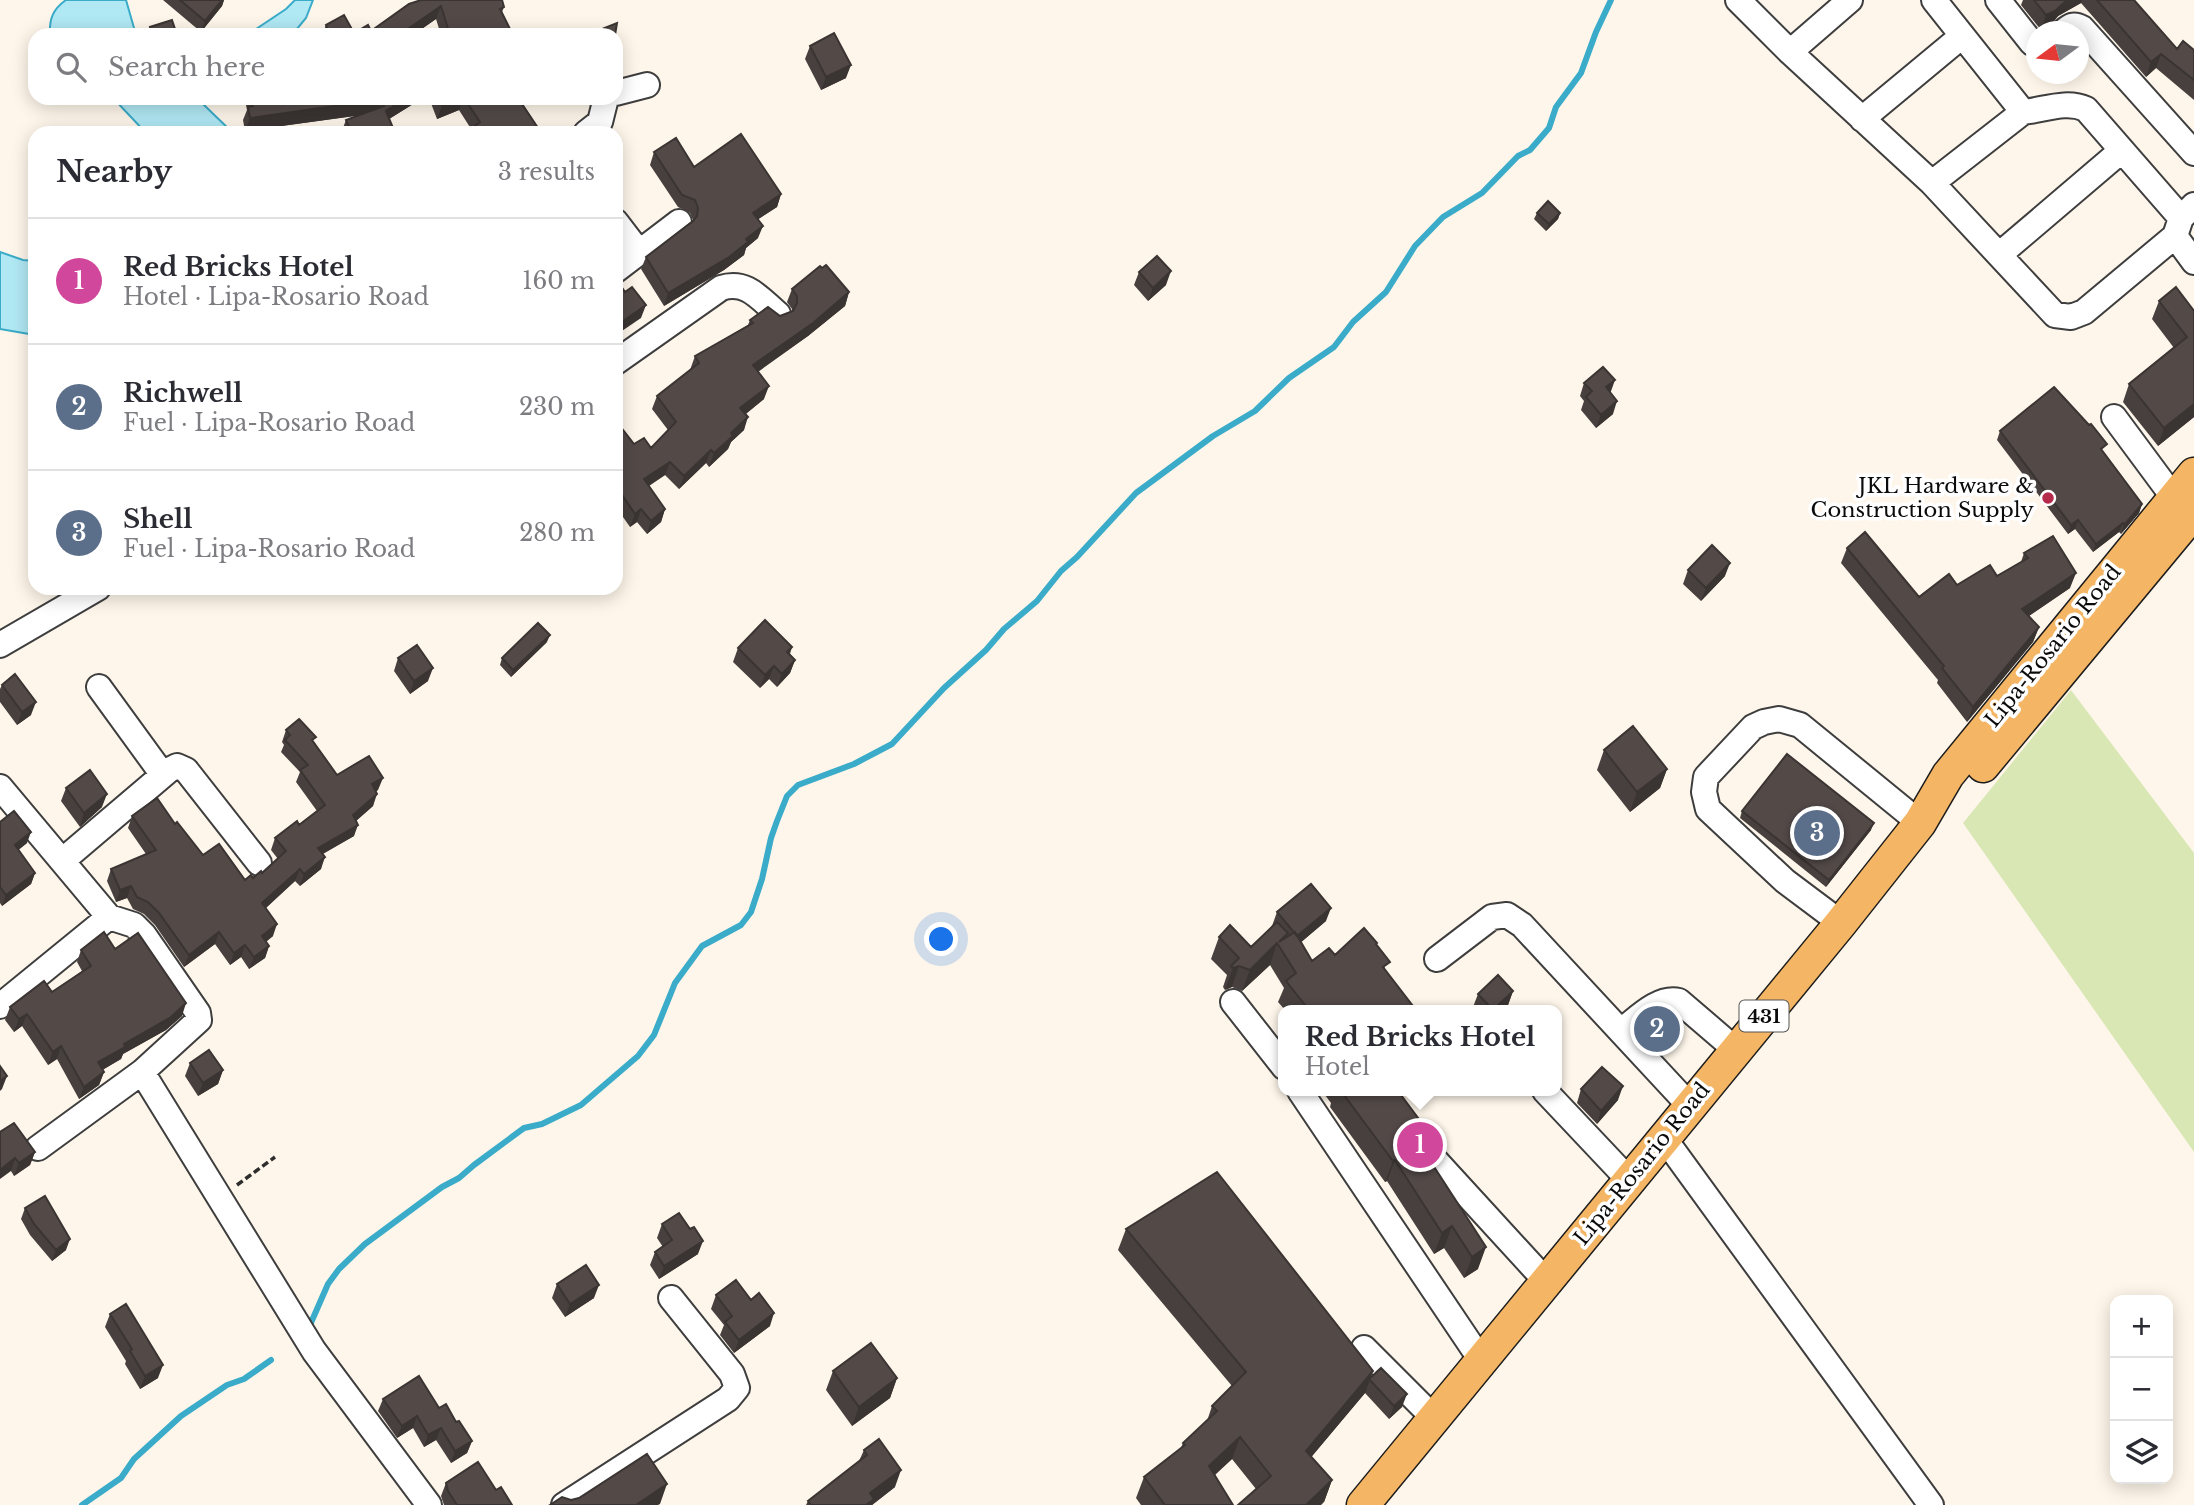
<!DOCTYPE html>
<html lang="en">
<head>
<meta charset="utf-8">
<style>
	body { margin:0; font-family:"Libre Baskerville",serif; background:#f7f7f7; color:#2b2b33 }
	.controls { position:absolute; right:21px; bottom:21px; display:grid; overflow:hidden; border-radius:14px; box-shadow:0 4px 18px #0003 }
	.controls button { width:63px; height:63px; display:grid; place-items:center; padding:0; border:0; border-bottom:2px solid #e1e1e2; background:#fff; color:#2b2b33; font:35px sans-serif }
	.compass { position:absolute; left:2026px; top:21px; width:63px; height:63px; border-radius:50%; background:#fff; box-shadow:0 4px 18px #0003; rotate:255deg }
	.you { position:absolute; left:942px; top:940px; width:24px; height:24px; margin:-18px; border:5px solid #fff; border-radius:50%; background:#1a73e8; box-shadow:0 0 0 10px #1a73e833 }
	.badge { display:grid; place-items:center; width:46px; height:46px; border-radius:50%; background:#b5294b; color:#fff; font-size:23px; font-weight:700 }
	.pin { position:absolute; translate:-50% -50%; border:4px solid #fff; box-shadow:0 2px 7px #0006 }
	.popup { position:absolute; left:1278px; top:1005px; width:284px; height:91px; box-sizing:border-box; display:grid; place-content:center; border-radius:14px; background:#fff; filter:drop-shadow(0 2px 5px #0005); font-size:23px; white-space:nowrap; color:#7c7c81 }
	.popup b { font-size:26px; color:#2b2b33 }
	.popup::after { content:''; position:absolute; left:50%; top:100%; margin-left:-14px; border:14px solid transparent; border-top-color:#fff }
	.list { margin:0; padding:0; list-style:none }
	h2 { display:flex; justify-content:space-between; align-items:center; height:91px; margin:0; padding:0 28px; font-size:30px }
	h2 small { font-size:23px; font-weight:400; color:#7c7c81 }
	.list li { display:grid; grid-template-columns:46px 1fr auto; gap:21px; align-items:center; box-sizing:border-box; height:126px; padding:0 28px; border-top:2px solid #e1e1e2 }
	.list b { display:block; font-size:26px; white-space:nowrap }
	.list p { margin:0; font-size:23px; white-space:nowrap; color:#7c7c81 }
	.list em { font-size:23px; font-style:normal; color:#7c7c81 }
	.icon { flex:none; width:38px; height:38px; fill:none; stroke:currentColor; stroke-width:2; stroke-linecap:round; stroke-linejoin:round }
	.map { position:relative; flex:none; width:2194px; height:1505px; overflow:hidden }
	.search { position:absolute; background:#fff; box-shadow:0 4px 18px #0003; left:28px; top:28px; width:595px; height:77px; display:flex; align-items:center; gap:18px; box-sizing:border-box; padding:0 24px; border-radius:21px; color:#7c7c81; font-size:26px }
	.panel { position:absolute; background:#fff; box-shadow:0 4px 18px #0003; left:28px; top:126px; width:595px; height:469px; border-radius:21px }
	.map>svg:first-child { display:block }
</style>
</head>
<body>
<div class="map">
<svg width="2194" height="1505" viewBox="0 0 2194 1505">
	<rect width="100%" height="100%" fill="#fef6ea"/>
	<path fill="#d9e7b5" d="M2071 690 2194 853V1152L1963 823Z"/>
	<path fill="#b0e8f4" stroke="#3aabc8" stroke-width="2" d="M66 0H126L136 35H50C49 19 53 9 66 0Z
		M295 0H313L306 18 292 35H247L286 9Z
		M113 98H210L203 104 233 133H146Z
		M0 252 23 260 35 261V335L0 329Z"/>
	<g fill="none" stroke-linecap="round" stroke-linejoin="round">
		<path stroke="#3aabc8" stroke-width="6" d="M310 1325 328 1284 339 1269 365 1244 442 1187 459 1178 474 1165 524 1128 542 1124 581 1105 638 1056 654 1035 675 983 702 946 741 925 751 912 762 879 771 838 777 821 787 796 798 785 854 764 892 744 944 688 986 650 1004 629 1037 601 1061 571 1077 557 1136 493 1213 436 1255 411 1289 378 1334 347 1353 322 1386 292 1415 246 1443 217 1482 193 1518 156 1530 150 1549 128 1556 107 1581 73 1596 32 1611 0
			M82 1505 121 1478 134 1459 181 1416 227 1385 244 1379 271 1360"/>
		<g stroke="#3e3e3e" stroke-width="28">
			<path id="minor" d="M1738 0 1790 52 1932 183 2055 315 2071 317 2084 312 2175 236 2181 218 2194 205
				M1934 0 2023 112C2044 110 2066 100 2086 109L2181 218
				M1998 0 2032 43 2036 44
				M2063 32C2070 26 2073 23 2082 28L2194 153
				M1790 52 1850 0
				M616 93 647 85
				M1862 119 1962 36
				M586 133 600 122 606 98
				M1932 183 2023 112
				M616 222 639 252
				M2175 236 2194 262
				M1999 255 2121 151
				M616 270 679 222
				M616 362 721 288C747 280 759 298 778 314
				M2114 417 2174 498
				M0 645 98 588
				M99 687 163 775
				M0 787 109 917 134 925 144 935 198 1013 199 1020 142 1072 38 1148
				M62 861 169 770 177 766 186 770 259 863
				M1841 923 1785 881 1708 809 1704 792 1706 777 1753 727 1764 722 1779 719 1800 725 1920 823
				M1437 959 1492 917 1507 915 1522 925 1690 1106
				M1233 1002 1284 1067
				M0 1006 109 917
				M1621 1031C1637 1019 1658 996 1679 1001L1736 1050
				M142 1072 314 1351 429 1505
				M1300 1091 1481 1360
				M1545 1091 1629 1180
				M1664 1138 1931 1505
				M1437 1162 1546 1281
				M1364 1348 1434 1418
				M564 1505 728 1399 737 1388 732 1374 671 1298"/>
		</g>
		<g stroke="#1c1c1c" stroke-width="35">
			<path id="major" d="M1983 766 2194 512
				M1363 1505 1841 923 1920 823 1948 775 2194 474"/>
		</g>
		<path stroke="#2d2d2d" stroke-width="3.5" stroke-dasharray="7 3.5" stroke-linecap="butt" d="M237 1185 275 1157"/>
		<use href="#minor" stroke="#fff" stroke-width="24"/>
		<use href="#major" stroke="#f4b564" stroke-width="32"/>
	</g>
	<path fill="#47403e" d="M163 0H224L222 6 201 32Z
		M2023 0H2134L2177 49 2194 50V100L2156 68 2146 77 2081 3 2058 16 2050 26 2041 30 2021 5Z
		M409 4 504 7 502 12 513 35H441L436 19 413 35H322L326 25 354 33 371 31Z
		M150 27 177 35H148Z
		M810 46 846 78 821 90 805 59Z
		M249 98H419L418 101 389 119 395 133H341L346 120 361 115 245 131 243 120 247 110 246 105Z
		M429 98H518L536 133H473V132L459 110 437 119Z
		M654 152 694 167 781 194 777 207 758 219V238L746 248 744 255 724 270 664 306 641 269 646 257 693 220 690 213 678 207 650 165Z
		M1537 213H1560L1558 219 1546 231 1534 219Z
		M1139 272 1166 285 1148 301 1134 285Z
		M792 289 849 292 845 306 808 336 758 372 764 399 746 414 744 430 731 442 728 449 709 467 706 463 679 489 665 475 649 486 665 509 661 522 647 534 637 522 630 527 616 507V421L634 444 651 448 668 430 652 409 657 396 690 370 695 356 748 325 750 320 780 316 792 312V309L787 302Z
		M2159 301 2194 311V417L2158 446 2123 402 2129 384 2174 348 2152 319Z
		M1584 383 1610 392 1613 414 1596 428 1581 410 1584 401 1580 396Z
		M2000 431 2104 453 2142 504 2139 513 2121 534 2119 532 2093 552 2075 529 2068 534 1997 440Z
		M1847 548 1919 597 1957 585 1997 576 2021 562 2024 553 2070 588 2029 616 2039 627 2033 642 1967 722 1937 683 1938 680 1841 563Z
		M1688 570 1725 576 1701 601 1683 584Z
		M547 642 511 677 500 665 502 658Z
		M792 647 790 654 795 660 790 673 777 687 769 679 760 688 733 662 738 648Z
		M398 658 428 681 410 694 394 671Z
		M2 685 31 715 17 725 0 702V689Z
		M286 730 314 742 337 775 378 790 376 791 373 806 356 821 354 836 323 854 321 869 300 886 295 881 266 908 273 936 266 942 269 946 265 958 249 969 241 957 230 965 215 944 184 967 155 925 144 914 133 909 127 898 116 902 107 881 111 869 146 854 128 828 132 816 175 824 203 855 245 880 253 878 262 873 278 859 271 850 275 838 299 825 317 811 296 782 300 772 281 752 284 745 282 742Z
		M1604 750 1667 769 1660 788 1630 812 1597 770Z
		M66 788 102 807 80 827 61 801Z
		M1742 811 1871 830 1826 887 1740 818Z
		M0 822 27 843 18 850 35 873 31 884 2 906 0 903Z
		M1277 912 1326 921 1301 942 1312 961 1377 943 1376 945 1386 971 1416 1010H1285L1278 1002 1284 988 1270 965 1242 991 1232 987 1225 990 1223 987 1227 975 1211 959 1219 937 1251 947 1272 926Z
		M115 949 182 1016 166 1030 123 1054 121 1059 102 1070 104 1072 99 1085 79 1099 57 1059 48 1065 22 1026 14 1032 5 1020 10 1007 52 992 82 971 77 962 81 950Z
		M1513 991 1508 1005 1502 1010H1476L1473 1007 1478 994Z
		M190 1063 223 1070 218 1084 198 1096 185 1076Z
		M1581 1089 1618 1100 1597 1124 1577 1103Z
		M1322 1091H1398L1423 1150 1478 1269 1464 1278 1444 1248 1434 1254 1387 1181 1385 1182 1330 1107 1331 1103Z
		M0 1132 35 1152 30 1165 14 1176 11 1171Z
		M25 1208 66 1250 52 1261 30 1235 21 1219Z
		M662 1224 690 1229 698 1254 659 1279 650 1265 655 1252 663 1247 657 1238Z
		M1126 1229 1370 1378 1402 1407 1389 1419 1365 1393 1311 1457 1332 1480 1324 1502 1256 1489 1232 1459 1215 1475 1233 1505H1141L1136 1498 1144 1477 1181 1448 1183 1443 1207 1421 1212 1406 1232 1386 1118 1250Z
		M557 1284 594 1298 565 1317 552 1298Z
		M716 1295 770 1326 734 1353 720 1335 724 1325 711 1309Z
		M110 1314 158 1378 140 1389 125 1364 126 1361 105 1327Z
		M833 1371 897 1378 890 1398 852 1426 826 1390Z
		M383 1399 439 1408 456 1422 472 1441 467 1453 451 1463 436 1440 424 1447 413 1428 397 1438 378 1411Z
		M864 1450 895 1487 872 1505H806L808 1501 859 1461Z
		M446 1483 512 1505H444L441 1496Z"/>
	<path fill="#3a3432" d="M222 0H224L222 6 201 32 205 21Z
		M2067 0H2082L2081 3 2058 16 2050 26 2041 30 2046 15Z
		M441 6 436 19 413 35H399Z
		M2161 54 2156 68 2146 77 2151 62Z
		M851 65 846 78 821 90 826 77Z
		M406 98H419L418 101 381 124 386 111Z
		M462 98H464L459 110 437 119 442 106Z
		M382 99 377 113 245 131 250 118Z
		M781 194 777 207 748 226 753 213Z
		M1560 213 1558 219 1546 231 1549 224Z
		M763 226 758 238 746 248 744 255 724 270 664 306 668 293Z
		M1171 271 1166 285 1148 301 1153 288Z
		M849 292 845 306 808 336 748 378 753 365Z
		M646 305 641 318 616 335V326Z
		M1615 380 1610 394 1606 387Z
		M769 386 764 399 736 421 740 408Z
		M1617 401 1613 414 1596 428 1601 415Z
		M2194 404V417L2158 446 2164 428Z
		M748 417 744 430 731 442 728 449 709 467 714 453 731 433Z
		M711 450 706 463 679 489 684 476Z
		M670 462 665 475 639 492 644 479Z
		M2142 504 2139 513 2121 534 2124 525Z
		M641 509 637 522 630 527 635 514Z
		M665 509 661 522 647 534 651 521Z
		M2078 520 2075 529 2068 534 2071 525Z
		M2123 523 2119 532 2093 552 2096 544Z
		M1730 563 1725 576 1701 601 1706 588Z
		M2076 573 2070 588 2017 624 2022 609Z
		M2039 627 2033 642 1967 722 1973 707Z
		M550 635 547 642 511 677 513 670Z
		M795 660 790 673 777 687 782 674Z
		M774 666 769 679 760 688 765 675Z
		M433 668 428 681 410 694 414 681Z
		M36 702 31 715 17 725 22 712Z
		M1667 769 1660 788 1630 812 1637 792Z
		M383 778 378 790 368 796 372 784Z
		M107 794 102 807 80 827 84 813Z
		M377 794 373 806 349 827 353 815Z
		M1874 823 1871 830 1826 887 1829 880Z
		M358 825 354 836 313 859 318 848Z
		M31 832 27 843 11 856 15 845Z
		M325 857 321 869 300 886 304 874Z
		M300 869 295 881 258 915 262 903Z
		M35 873 31 884 2 906 6 895Z
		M131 886 127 898 116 902 120 890Z
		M1331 908 1326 921 1292 950 1297 937Z
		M277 924 273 936 257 948 262 936Z
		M219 932 215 944 184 967 189 955Z
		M1277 943 1270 965 1242 991 1250 970Z
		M245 945 241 957 230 965 234 953Z
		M269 946 265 958 249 969 254 957Z
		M1239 966 1232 987 1225 990 1233 968Z
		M1513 991 1508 1005 1502 1010H1493Z
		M186 1003 182 1016 166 1030 123 1054 121 1059 94 1075 98 1062 124 1044Z
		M27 1014 22 1026 14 1032 19 1019Z
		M61 1046 57 1059 48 1065 53 1052Z
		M223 1070 218 1084 198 1096 203 1083Z
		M104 1072 99 1085 79 1099 84 1087Z
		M7 1076 2 1089 0 1091V1081Z
		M1623 1086 1618 1100 1597 1124 1601 1111Z
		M1430 1134 1422 1155 1418 1142Z
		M35 1152 30 1165 14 1176 19 1163Z
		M15 1158 11 1171 0 1179V1170Z
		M1395 1160 1387 1181 1385 1182 1393 1161Z
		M1452 1226 1444 1248 1434 1254 1442 1233Z
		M70 1239 66 1250 52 1261 56 1250Z
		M703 1241 698 1254 659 1279 664 1266Z
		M1486 1247 1478 1269 1464 1278 1472 1257Z
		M599 1285 594 1298 565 1317 570 1304Z
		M774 1313 770 1326 734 1353 739 1340Z
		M163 1365 158 1378 140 1389 145 1376Z
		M1373 1371 1365 1393 1298 1473 1306 1451Z
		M897 1378 890 1398 852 1426 859 1407Z
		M1407 1394 1402 1407 1389 1419 1394 1406Z
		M417 1416 413 1428 397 1438 402 1426Z
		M441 1428 436 1440 424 1447 428 1435Z
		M1240 1437 1232 1459 1201 1487 1209 1466Z
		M472 1441 467 1453 451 1463 455 1451Z
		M901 1470 895 1487 872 1505H866L870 1493Z
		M1332 1480 1324 1502 1321 1505H1306Z
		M667 1484 660 1504 658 1505H636Z"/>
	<path fill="#534a48" stroke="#3a3432" stroke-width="2" d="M180 0H222L205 21Z
		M421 0H502L504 7 500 9 513 35H450L441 6 399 35H330L326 25 344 15 354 33 368 25 371 31 409 4Z
		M2034 0H2067L2055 11 2046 15Z
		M2097 0H2134L2177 49 2183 41 2194 50V80L2161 54 2151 62Z
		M172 20 177 35H153L150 27Z
		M617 23 615 35H587Z
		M834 33 851 65 826 77 810 46Z
		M252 98H406L386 111 395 133H352L346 120 384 106 382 99 250 118 248 107 253 106Z
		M439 98H462L442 106Z
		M464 98H518L538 128 530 133H480L475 126 480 122Z
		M741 134 781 194 753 213 763 226 746 239 748 242 729 257 668 293 646 257 693 221 697 216 698 208 695 200 682 195 654 152 676 138 694 167Z
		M1548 201 1560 213 1549 224 1537 213Z
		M1157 256 1171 271 1153 288 1139 272Z
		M826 265 849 292 813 323 753 365 769 386 740 408 748 417 731 433 733 436 714 453 711 450 684 476 670 462 644 479 665 509 651 521 641 509 635 514 616 486V485L618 483 616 481V421L634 444 644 438 651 448 676 422 657 396 699 363 695 356 753 323 750 320 768 307 780 316 793 311 797 303V296L792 289 820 266 822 268Z
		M616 279 625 292 632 287 646 305 616 326Z
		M2176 287 2194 311V404L2164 428 2129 384 2187 337 2159 301Z
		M1603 367 1615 380 1606 387 1617 401 1601 415 1586 397 1592 391 1584 383Z
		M2054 387 2089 425 2091 424 2107 444 2101 449 2142 504 2124 525 2123 523 2096 544 2078 520 2071 525 2000 431Z
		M1865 532 1919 597 1949 574 1957 585 1990 565 1997 576 2028 558 2024 553 2053 536 2076 573 2022 609 2039 627 1973 707 1942 668 1944 666 1847 548Z
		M1712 545 1730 563 1706 588 1688 570Z
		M765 620 792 647 787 652 795 660 782 674 774 666 765 675 738 648Z
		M538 623 550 635 513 670 502 658Z
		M417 645 433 668 414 681 398 658Z
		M15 674 36 702 22 712 2 685Z
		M299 719 316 737 312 740 337 775 369 756 383 778 372 784 377 794 353 815 358 825 318 848 325 857 304 874 300 869 262 903 277 924 262 936 269 946 254 957 245 945 234 953 219 932 189 955 159 913 148 902 137 897 131 886 120 890 111 869 156 850 132 816 157 798 175 824 177 822 203 855 219 844 245 880 251 875 253 878 261 871 262 873 286 851 275 838 297 821 299 825 325 805 300 770 308 765 285 740 290 735 286 730Z
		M1633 726 1667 769 1637 792 1604 750Z
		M1787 754 1874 823 1829 880 1742 811Z
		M90 770 107 794 84 813 66 788Z
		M14 811 31 832 15 845 35 873 6 895 0 887V822Z
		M1311 884 1331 908 1297 936 1277 912Z
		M1277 922 1288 933 1279 942 1295 932 1312 961 1329 948 1335 955 1364 928 1377 943 1376 944 1390 962 1383 967 1416 1010H1309L1286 981 1296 973 1277 943 1250 970 1239 966 1233 968 1231 966 1239 958 1219 937 1230 925 1251 947Z
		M104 932 115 949 138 933 186 1003 171 1017 124 1044 125 1047 98 1062 104 1072 84 1087 61 1046 53 1052 27 1014 19 1019 10 1007 44 981 52 992 91 966 81 950Z
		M1498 975 1513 991 1493 1010 1478 994Z
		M209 1050 223 1070 203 1083 190 1063Z
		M0 1066 7 1076 0 1081Z
		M1602 1067 1623 1086 1601 1111 1581 1089Z
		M1341 1091H1398L1430 1134 1418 1142 1486 1247 1472 1257 1452 1226 1442 1233 1395 1160 1393 1161Z
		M14 1123 35 1152 19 1163 15 1158 0 1170V1132Z
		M1217 1172 1373 1371 1306 1451 1332 1480 1306 1505H1238L1271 1476 1240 1437 1209 1466 1233 1505H1165L1144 1477 1185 1445 1183 1443 1217 1411 1212 1406 1246 1372 1126 1229Z
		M45 1196 70 1239 56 1250 34 1224 25 1208Z
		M679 1213 690 1229 694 1227 703 1241 664 1266 655 1252 672 1240 662 1224Z
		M586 1265 599 1285 570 1304 557 1284Z
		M736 1280 751 1300 759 1293 774 1313 739 1340 725 1322 732 1316 716 1295Z
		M126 1304 163 1365 145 1376 130 1351 132 1349 110 1314Z
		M871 1343 897 1378 859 1407 833 1371Z
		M1381 1368 1407 1394 1394 1406 1369 1379Z
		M419 1376 439 1408 446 1404 456 1422 459 1421 472 1441 455 1451 441 1428 428 1435 417 1416 402 1426 383 1399Z
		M879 1439 901 1470 870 1493 874 1499 866 1505H811L808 1501 867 1455 864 1450Z
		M647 1454 667 1484 636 1505H550L562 1497 571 1500 579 1498Z
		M478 1462 496 1490 501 1487 512 1505H457L448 1491 446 1483Z"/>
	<circle fill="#b5294b" stroke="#fff" stroke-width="2.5" cx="2048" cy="498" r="7"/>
	<g text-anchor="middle" stroke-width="7" stroke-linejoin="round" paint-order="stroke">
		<rect fill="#fff" stroke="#545454" stroke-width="2" x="1739.5" y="1000.5" width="49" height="31" rx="5"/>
		<g font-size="19" font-weight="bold" fill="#0b0b0b">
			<text x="1764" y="1023">431</text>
		</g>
		<g font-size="21" fill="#0b0b0b" stroke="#fff" text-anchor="end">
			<text x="2034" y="493">JKL Hardware &amp;<tspan x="2034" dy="24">Construction Supply</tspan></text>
		</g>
		<g font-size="21" fill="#0b0b0b" stroke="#fff">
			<text transform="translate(2053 646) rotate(-51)" y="7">Lipa-Rosario Road</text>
			<text transform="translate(1642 1164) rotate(-51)" y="7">Lipa-Rosario Road</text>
		</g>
	</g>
</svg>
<div class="controls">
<button>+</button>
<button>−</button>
<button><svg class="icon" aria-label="layers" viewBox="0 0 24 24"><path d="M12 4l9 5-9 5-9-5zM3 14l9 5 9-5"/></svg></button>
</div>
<svg class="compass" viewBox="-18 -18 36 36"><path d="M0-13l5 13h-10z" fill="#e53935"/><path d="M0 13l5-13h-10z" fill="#7c7c81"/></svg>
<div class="you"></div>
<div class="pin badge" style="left:1420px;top:1145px;background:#d1479c">1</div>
<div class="popup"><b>Red Bricks Hotel</b>Hotel</div>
<div class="pin badge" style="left:1657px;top:1029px;background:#5c6f8a">2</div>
<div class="pin badge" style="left:1817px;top:833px;background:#5c6f8a">3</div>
<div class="search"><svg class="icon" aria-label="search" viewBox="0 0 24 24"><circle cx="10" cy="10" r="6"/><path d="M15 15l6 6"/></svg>Search here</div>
<section class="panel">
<h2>Nearby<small>3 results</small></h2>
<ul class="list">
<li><span class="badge" style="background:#d1479c">1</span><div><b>Red Bricks Hotel</b><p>Hotel · Lipa-Rosario Road</p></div><em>160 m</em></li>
<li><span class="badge" style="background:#5c6f8a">2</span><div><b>Richwell</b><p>Fuel · Lipa-Rosario Road</p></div><em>230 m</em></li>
<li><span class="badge" style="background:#5c6f8a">3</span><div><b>Shell</b><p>Fuel · Lipa-Rosario Road</p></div><em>280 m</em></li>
</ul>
</section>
</div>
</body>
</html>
